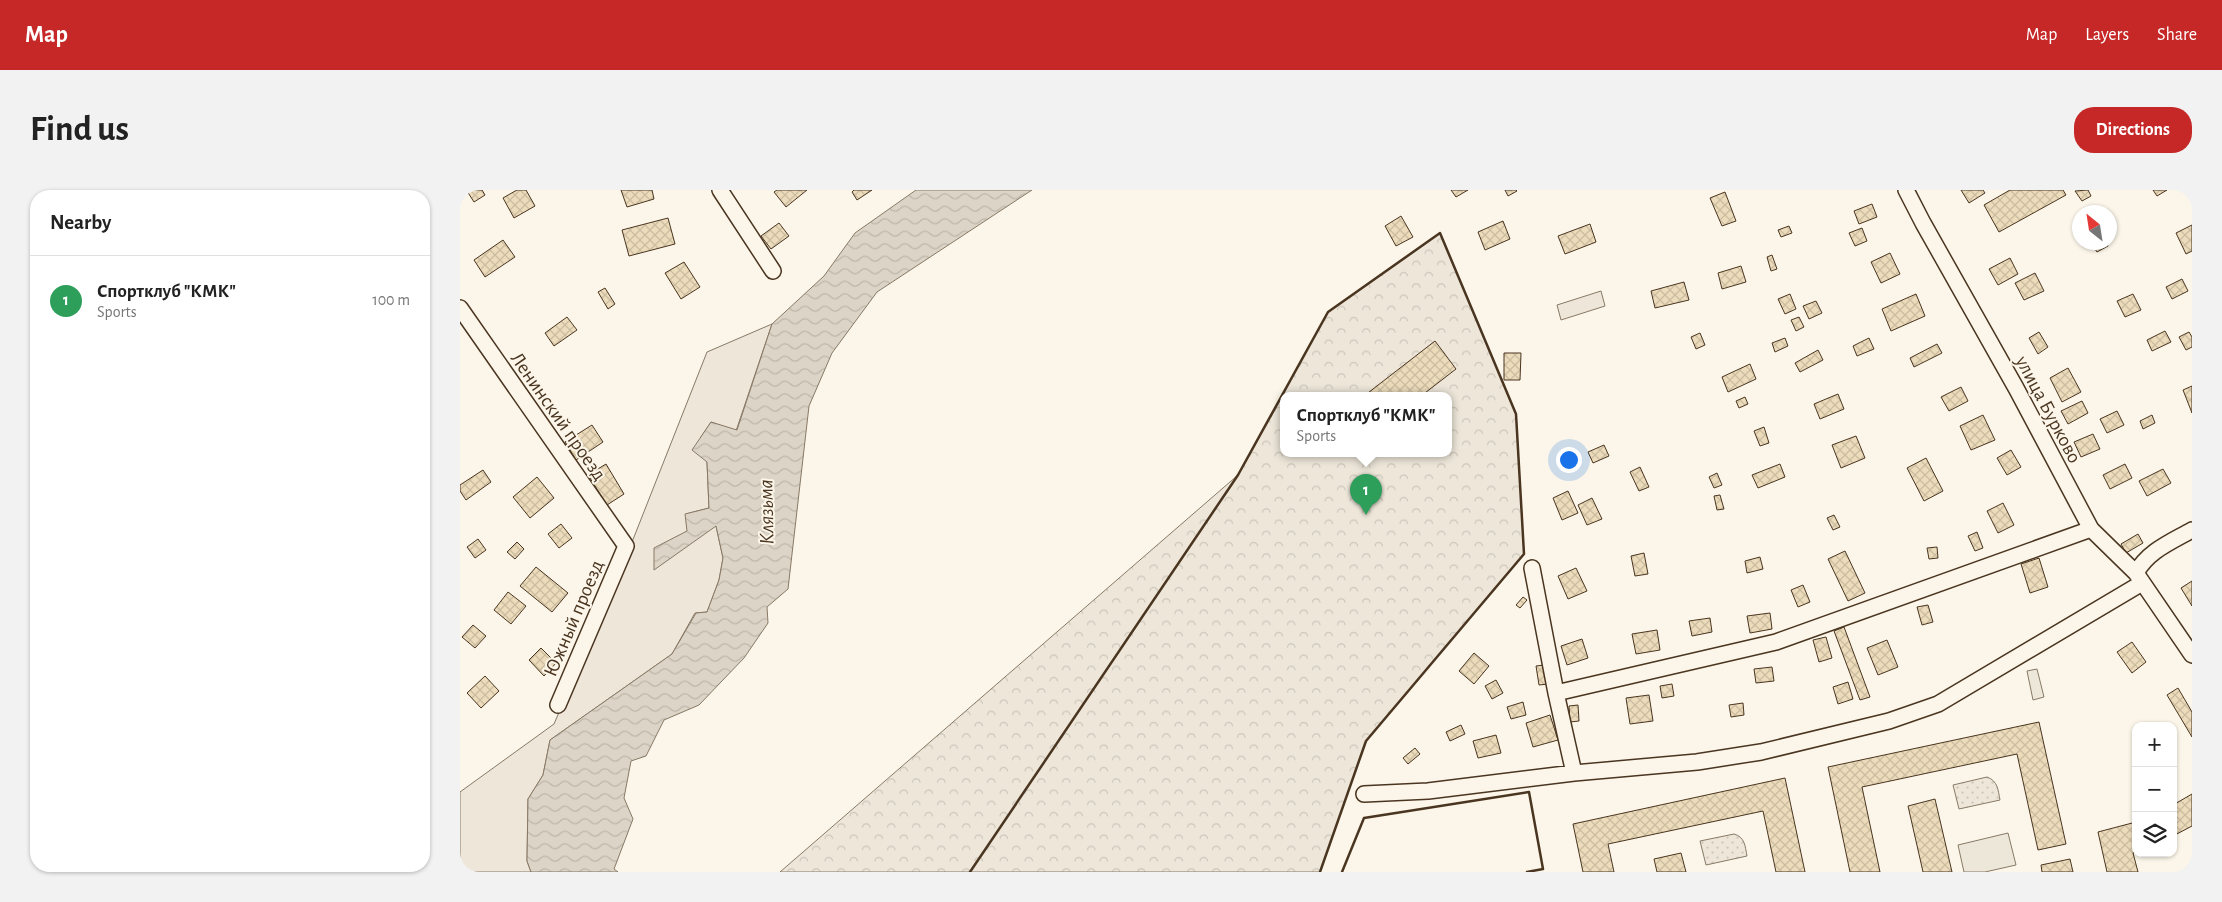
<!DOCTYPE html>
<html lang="en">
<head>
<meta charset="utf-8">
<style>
	body { margin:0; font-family:"Alegreya Sans",sans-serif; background:#f2f2f2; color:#222 }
	.controls { position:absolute; right:15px; bottom:15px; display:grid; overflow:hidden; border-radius:10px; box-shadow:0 1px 4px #0004 }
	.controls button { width:45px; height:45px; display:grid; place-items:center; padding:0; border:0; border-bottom:1px solid #e0e0e0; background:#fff; color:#222; font:25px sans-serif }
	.compass { position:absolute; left:1612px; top:15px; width:45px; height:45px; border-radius:50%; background:#fff; box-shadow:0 1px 4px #0004; rotate:330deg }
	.you { position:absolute; left:1108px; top:269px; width:18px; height:18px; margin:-12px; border:4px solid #fff; border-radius:50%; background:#1a73e8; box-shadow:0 0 0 8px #1a73e833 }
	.badge { display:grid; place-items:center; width:32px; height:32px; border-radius:50%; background:#c62828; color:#fff; font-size:16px; font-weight:700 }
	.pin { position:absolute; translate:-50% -41px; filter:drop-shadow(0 1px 2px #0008) }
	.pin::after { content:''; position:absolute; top:26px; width:18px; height:15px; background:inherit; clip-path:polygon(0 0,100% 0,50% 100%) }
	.popup { position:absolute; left:820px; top:202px; width:172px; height:65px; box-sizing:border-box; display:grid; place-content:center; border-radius:10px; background:#fff; filter:drop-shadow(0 1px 4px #0005); font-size:16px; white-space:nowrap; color:#767676 }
	.popup b { font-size:19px; color:#222 }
	.popup::after { content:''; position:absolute; left:50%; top:100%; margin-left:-10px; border:10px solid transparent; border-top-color:#fff }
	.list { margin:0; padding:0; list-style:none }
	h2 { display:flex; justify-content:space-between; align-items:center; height:65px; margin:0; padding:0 20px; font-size:21px }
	h2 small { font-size:16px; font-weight:400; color:#767676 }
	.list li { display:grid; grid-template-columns:32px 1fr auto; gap:15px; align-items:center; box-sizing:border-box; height:90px; padding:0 20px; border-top:1px solid #e0e0e0 }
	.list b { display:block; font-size:19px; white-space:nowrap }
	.list p { margin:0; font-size:16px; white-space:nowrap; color:#767676 }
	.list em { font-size:16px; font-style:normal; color:#767676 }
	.icon { flex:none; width:28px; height:28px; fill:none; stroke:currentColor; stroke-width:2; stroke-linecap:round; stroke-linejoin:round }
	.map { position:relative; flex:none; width:1732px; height:682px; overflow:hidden; border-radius:20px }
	header { display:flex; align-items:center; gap:30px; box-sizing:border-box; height:70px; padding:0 25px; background:#c62828; color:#fff }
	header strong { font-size:24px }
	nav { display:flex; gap:28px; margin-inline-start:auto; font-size:18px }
	.intro { display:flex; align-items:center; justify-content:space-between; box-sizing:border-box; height:120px; padding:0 30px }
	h1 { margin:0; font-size:35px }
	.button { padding:12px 22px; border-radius:20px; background:#c62828; color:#fff; font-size:18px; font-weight:700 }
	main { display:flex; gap:30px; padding:0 30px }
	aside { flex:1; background:#fff; border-radius:20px; box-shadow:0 1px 4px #0004 }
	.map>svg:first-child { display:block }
</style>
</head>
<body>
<header>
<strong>Map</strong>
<nav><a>Map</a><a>Layers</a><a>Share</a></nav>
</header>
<div class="intro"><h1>Find us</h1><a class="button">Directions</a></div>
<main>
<aside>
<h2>Nearby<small></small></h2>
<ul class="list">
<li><span class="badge" style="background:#2e9e5b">1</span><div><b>Спортклуб &quot;КМК&quot;</b><p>Sports</p></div><em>100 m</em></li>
</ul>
</aside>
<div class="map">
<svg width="1732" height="682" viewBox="0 0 1732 682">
	<defs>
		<pattern id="forest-crowns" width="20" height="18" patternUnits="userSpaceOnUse" patternTransform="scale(1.25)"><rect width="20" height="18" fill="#ede6d9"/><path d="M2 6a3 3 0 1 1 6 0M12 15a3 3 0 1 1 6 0" fill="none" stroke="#cdc6ba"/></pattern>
		<pattern id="park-dots" width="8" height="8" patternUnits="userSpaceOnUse" patternTransform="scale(1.25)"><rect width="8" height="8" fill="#ede6d9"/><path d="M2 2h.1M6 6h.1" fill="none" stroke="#cdc6ba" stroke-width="1.8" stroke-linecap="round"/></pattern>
		<pattern id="water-waves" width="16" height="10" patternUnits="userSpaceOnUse" patternTransform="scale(1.25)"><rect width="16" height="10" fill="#dcd4c6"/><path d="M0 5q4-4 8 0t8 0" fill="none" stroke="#beb7aa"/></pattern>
		<pattern id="building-cross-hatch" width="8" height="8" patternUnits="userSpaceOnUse" patternTransform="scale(1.25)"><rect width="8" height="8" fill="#ecdcbc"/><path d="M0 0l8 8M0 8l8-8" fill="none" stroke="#ccbda1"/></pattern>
	</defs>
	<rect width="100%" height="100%" fill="#fbf6e9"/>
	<path fill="#ede6d9" stroke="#887966" d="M1141 101 1145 116 1101 130 1097 115Z
		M312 134 276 241 251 232 241 247 247 272 249 318 226 324 256 336 263 368 259 390 247 422 235 423 212 464 90 550 83 585 68 609 67 671 71 682H0V602L94 534 174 347 247 162Z"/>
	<path fill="url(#forest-crowns)" stroke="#887966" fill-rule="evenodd" d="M980 43 1056 224 1064 364 906 551 860 682H320L778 285 868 122ZM824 206H988V264H824Z"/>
	<path fill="url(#park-dots)" stroke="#887966" d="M1527 587C1538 591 1538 600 1540 610L1499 619 1493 595Z
		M1274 644C1285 647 1285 656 1287 666L1246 675 1240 651Z"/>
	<path fill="#ede7d9" stroke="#887966" d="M1577 479 1584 507 1573 510 1567 481Z
		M1548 643 1556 675 1525 682H1504L1498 655Z"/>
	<path fill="url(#water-waves)" stroke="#887966" d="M456 0H572L417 102 372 163 349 216 328 399 307 417 308 433 284 468 239 515 204 530 186 566 171 571 164 608 173 629 154 679 158 682H71L67 671 68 609 83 585 90 550 212 464 236 423 247 422 259 390 263 368 256 336 194 380V358L227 341 225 324 249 318 247 272 232 260 251 232 277 240 312 134 364 86 395 43Z"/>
	<path fill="url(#building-cross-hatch)" stroke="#4a3520" d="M8 0H22L25 5 14 12 7 1Z
		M57 0H66L75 16 54 28 43 8Z
		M161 0H192L194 9 167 17Z
		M317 0H347L326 17 314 2Z
		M394 0H412L397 10 392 2Z
		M991 0H1008L996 7Z
		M1045 0H1056L1057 1 1048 6Z
		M1501 0H1523L1525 3 1509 13Z
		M1550 0H1603L1606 5 1539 42 1524 15Z
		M1628 0 1631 6 1622 11 1615 1Z
		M1693 0H1707L1697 6Z
		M1265 2 1276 31 1262 36 1250 8Z
		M1412 14 1417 27 1399 34 1394 21Z
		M941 26 953 47 936 56 925 36Z
		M208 28 215 54 169 66 162 40Z
		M1043 31 1050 49 1025 60 1018 42Z
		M319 33 329 46 311 59 301 46Z
		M1130 34 1136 52 1105 64 1098 46Z
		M1732 35V61L1726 64 1716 43Z
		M1329 36 1332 43 1321 47 1318 40Z
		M1402 38 1407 51 1395 56 1389 43Z
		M43 50 55 67 25 87 14 70Z
		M1646 52 1648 56 1637 62 1631 53Z
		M1430 63 1440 84 1421 93 1411 72Z
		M1312 65 1317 79 1311 81 1307 67Z
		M1550 68 1558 84 1538 95 1529 79Z
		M224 72 240 97 221 109 205 83Z
		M1281 76 1286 92 1262 99 1258 83Z
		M1575 83 1584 101 1564 110 1555 93Z
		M1722 89 1728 101 1712 109 1706 97Z
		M1224 92 1229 110 1195 118 1191 101Z
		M145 98 155 114 148 119 138 102Z
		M1330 104 1336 119 1325 124 1318 109Z
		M1456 104 1465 126 1431 141 1422 119Z
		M1673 104 1681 120 1665 127 1657 111Z
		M1356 111 1362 123 1349 129 1343 116Z
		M107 127 117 140 94 156 85 143Z
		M1339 127 1344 137 1336 141 1331 130Z
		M1705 141 1711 152 1692 161 1687 150Z
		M1579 142 1588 157 1578 164 1569 148Z
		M1729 142 1732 147V157L1726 160 1719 147Z
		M1240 143 1245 155 1236 159 1231 147Z
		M1325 148 1328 156 1315 162 1312 153Z
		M1409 148 1414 159 1397 166 1393 156Z
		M975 151 996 179 961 206H904Z
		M1477 154 1482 163 1454 177 1450 168Z
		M1358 160 1363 170 1340 182 1335 173Z
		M1044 163H1061L1060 190H1044Z
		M1290 174 1296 189 1268 202 1262 187Z
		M1608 178 1621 202 1602 212 1590 188Z
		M1732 196V223L1723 200Z
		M1501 197 1508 211 1489 221 1481 207Z
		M1378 204 1384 219 1360 229 1354 214Z
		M1285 207 1288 214 1279 218 1276 211Z
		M1622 211 1628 223 1608 234 1601 221Z
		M1657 221 1664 235 1647 243 1640 229Z
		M1523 225 1535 250 1511 260 1500 236Z
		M1692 225 1695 233 1683 239 1680 231Z
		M132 235 143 252 116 270 105 252Z
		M1304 237 1309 253 1300 256 1294 241Z
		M1633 244 1640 259 1621 267 1614 252Z
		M1396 246 1405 268 1381 278 1372 255Z
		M1144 255 1149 266 1133 273 1128 262Z
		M1551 260 1561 277 1547 285 1537 268Z
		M1466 268 1483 301 1464 311 1447 278Z
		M146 274 164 304 147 315 128 285Z
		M1320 274 1325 287 1298 298 1292 285Z
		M1665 274 1672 288 1650 299 1643 285Z
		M1180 277 1189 297 1179 301 1170 282Z
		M1703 279 1711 293 1687 306 1679 291Z
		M23 280 31 292 6 310 0 301V295Z
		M1257 283 1262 295 1254 298 1249 287Z
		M77 287 94 308 70 328 53 307Z
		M1108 301 1118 323 1102 330 1093 308Z
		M1260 305 1264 319 1257 320 1254 306Z
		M1132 308 1142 329 1127 335 1118 315Z
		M1543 313 1554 335 1538 343 1527 321Z
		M1374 325 1380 337 1373 340 1367 328Z
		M101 334 112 348 99 358 88 344Z
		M1517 342 1523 358 1515 361 1508 346Z
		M1678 344 1683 353 1666 363 1661 354Z
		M18 349 26 360 15 368 7 357Z
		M57 352 64 359 55 369 47 362Z
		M1477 357 1478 368 1469 369 1467 358Z
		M1385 361 1405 403 1388 411 1368 369Z
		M1184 363 1188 384 1175 386 1171 366Z
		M1300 367 1303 379 1287 383 1285 371Z
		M1579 368 1588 397 1570 403 1561 374Z
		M76 377 108 403 92 422 60 396Z
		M1116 378 1127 401 1108 409 1098 386Z
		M1732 391V416L1721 398Z
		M1343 395 1350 412 1338 417 1331 400Z
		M48 402 66 416 51 434 34 420Z
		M1063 407 1067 410 1060 418 1056 415Z
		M1468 415 1473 432 1462 435 1457 417Z
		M1310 423 1312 439 1290 443 1287 426Z
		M1250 428 1252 442 1232 446 1229 431Z
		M13 435 26 446 15 458 2 447Z
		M1384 437 1410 507 1400 510 1374 441Z
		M1197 440 1200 460 1176 464 1172 444Z
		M1366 447 1372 468 1359 472 1353 450Z
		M1122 449 1128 468 1107 475 1101 456Z
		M1427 450 1438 477 1418 485 1407 458Z
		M1672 452 1686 472 1672 483 1657 462Z
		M81 458 96 473 84 486 69 470Z
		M1014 463 1029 476 1014 494 999 481Z
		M1084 475 1088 494 1079 495 1076 476Z
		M1312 477 1314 491 1296 493 1294 479Z
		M25 486 39 501 21 518 7 503Z
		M1036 490 1043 503 1032 509 1025 496Z
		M1388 492 1393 509 1378 514 1373 497Z
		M1212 494 1214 506 1202 508 1200 496Z
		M1718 498 1732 522V547L1707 505Z
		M1189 505 1193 531 1170 534 1166 508Z
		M1063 512 1066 525 1051 529 1047 517Z
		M1283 513 1284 525 1271 527 1269 515Z
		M1118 515 1119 531 1110 532 1109 516Z
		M1090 525 1098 550 1073 557 1066 533Z
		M1579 532 1606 654 1578 660 1557 564 1402 597 1420 682H1390L1368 577Z
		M1001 535 1005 544 990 551 986 542Z
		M1036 545 1041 563 1018 568 1013 551Z
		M955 558 960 564 948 574 943 568Z
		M1325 588 1345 682H1316L1303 621 1148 654 1154 682H1123L1113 634Z
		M1732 604V636L1713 646V615Z
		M1475 609 1492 682H1463L1461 673 1448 616Z
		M1676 632V662L1673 663 1678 682H1647L1638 642Z
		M1221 663 1226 682H1197L1194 669Z
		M1610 669 1613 682H1582L1581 675Z"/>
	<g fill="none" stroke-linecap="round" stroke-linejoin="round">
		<g stroke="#4a3520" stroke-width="18">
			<path id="minor" d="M260 0 313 81
				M1446 0 1463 33 1556 198 1631 339 1676 383 1732 465
				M0 118 166 356 98 515
				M1072 378 1096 503 1114 583
				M1676 383C1688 361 1711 352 1732 340
				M1096 503 1316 452 1631 339
				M904 604 968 601 1114 583 1237 572 1301 562 1429 531 1478 514 1682 393"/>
		</g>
		<use href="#minor" stroke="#fbf6e9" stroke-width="15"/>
		<path stroke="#4a3520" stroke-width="2.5" d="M510 682 778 285 868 122 980 43 1056 224 1064 364 906 551 860 682
			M882 682 904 628 1069 602 1083 679 1067 682"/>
	</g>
	<g text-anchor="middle" stroke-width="4" stroke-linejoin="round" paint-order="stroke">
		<g font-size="20" fill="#4a3520" stroke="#fbf6e9">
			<text transform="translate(1589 219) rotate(62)" y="7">улица Бурково</text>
			<text transform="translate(99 226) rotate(55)" y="7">Ленинский проезд</text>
			<text transform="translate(113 428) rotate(-67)" y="7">Южный проезд</text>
		</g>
		<g font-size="21" font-style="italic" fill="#4a3520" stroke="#fbf6e9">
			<text transform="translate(306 322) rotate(-91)" y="7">Клязьма</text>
		</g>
	</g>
</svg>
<div class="controls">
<button>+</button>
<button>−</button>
<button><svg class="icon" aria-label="layers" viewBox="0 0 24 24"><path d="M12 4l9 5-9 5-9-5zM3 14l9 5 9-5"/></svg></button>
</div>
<svg class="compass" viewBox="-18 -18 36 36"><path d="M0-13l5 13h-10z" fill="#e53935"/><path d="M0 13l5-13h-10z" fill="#767676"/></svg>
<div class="you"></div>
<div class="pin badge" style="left:906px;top:325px;background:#2e9e5b">1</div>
<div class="popup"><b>Спортклуб &quot;КМК&quot;</b>Sports</div>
</div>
</main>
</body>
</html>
